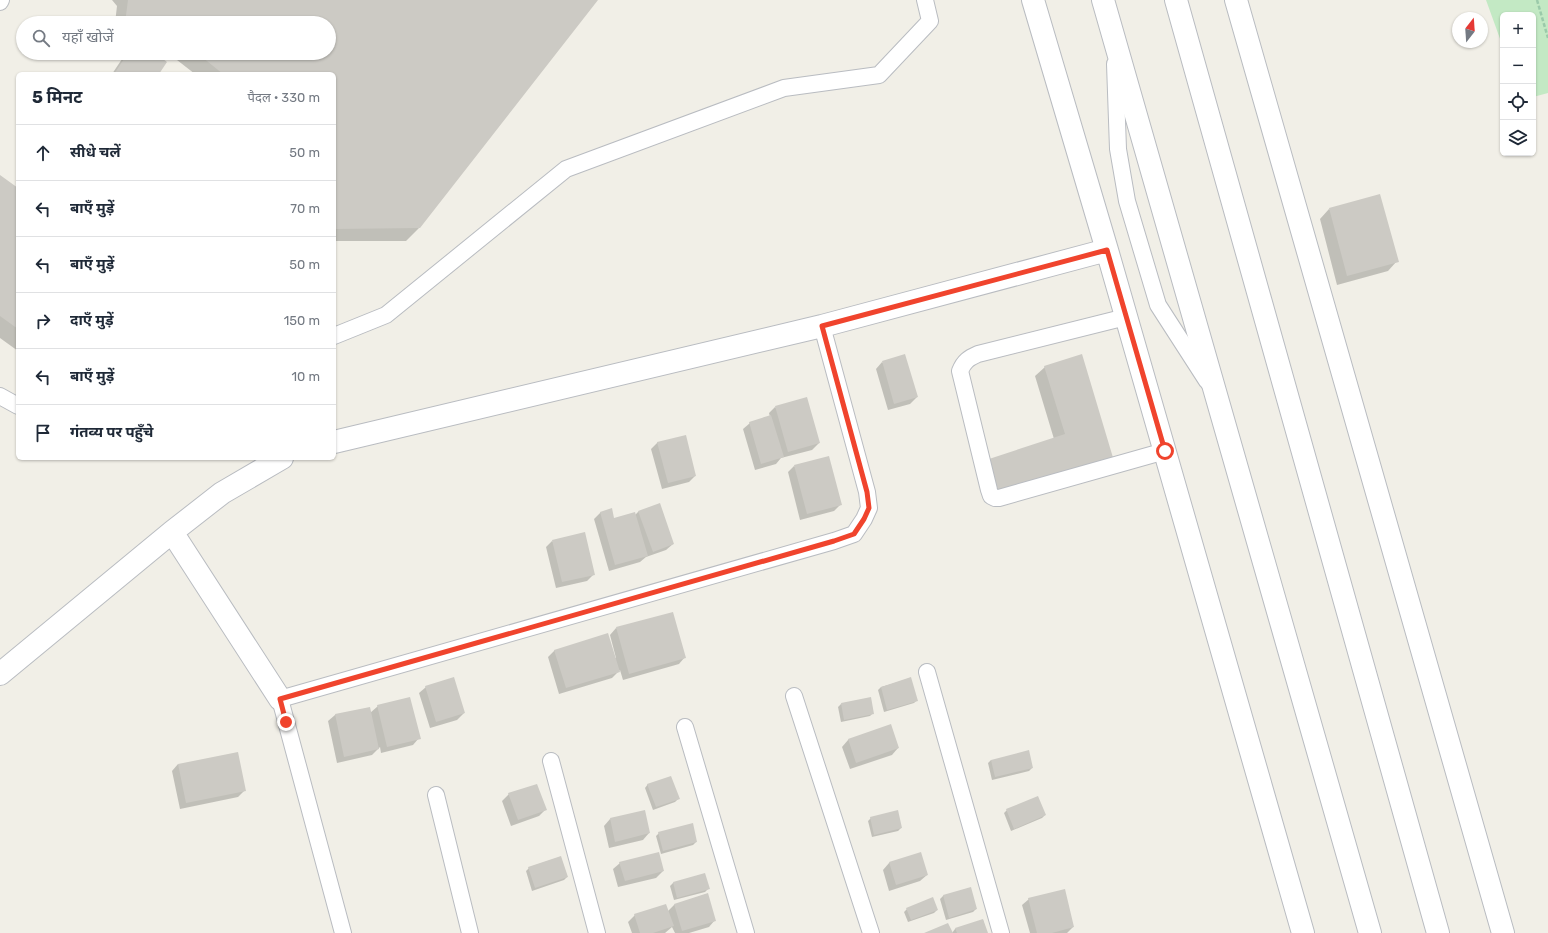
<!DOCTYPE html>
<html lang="hi">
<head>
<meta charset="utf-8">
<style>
	body { margin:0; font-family:Rubik,"Noto Sans Devanagari",sans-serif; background:#f2f2f3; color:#1f2937 }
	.controls { position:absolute; right:12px; top:12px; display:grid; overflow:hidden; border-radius:6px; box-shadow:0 1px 3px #0004 }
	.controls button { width:36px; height:36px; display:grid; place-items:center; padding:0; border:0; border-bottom:1px solid #e0e1e3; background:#fff; color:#1f2937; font:20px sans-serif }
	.compass { position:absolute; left:1452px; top:12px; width:36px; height:36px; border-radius:50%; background:#fff; box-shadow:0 1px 3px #0004; rotate:17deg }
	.stop { position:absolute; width:12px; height:12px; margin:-9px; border:3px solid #f0442d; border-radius:50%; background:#fff }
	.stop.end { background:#f0442d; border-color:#fff; box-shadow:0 1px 4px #0008 }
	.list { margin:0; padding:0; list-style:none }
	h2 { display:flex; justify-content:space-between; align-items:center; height:52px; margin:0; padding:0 16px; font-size:17px }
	h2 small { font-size:13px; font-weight:400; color:#747a83 }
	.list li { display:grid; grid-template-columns:26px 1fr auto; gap:12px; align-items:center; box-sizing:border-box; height:56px; padding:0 16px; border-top:1px solid #e0e1e3 }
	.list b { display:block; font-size:15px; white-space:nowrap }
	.list em { font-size:13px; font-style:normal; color:#747a83 }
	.icon { flex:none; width:22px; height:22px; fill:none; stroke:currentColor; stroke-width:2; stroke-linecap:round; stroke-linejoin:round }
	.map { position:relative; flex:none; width:1548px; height:933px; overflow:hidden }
	.search { position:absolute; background:#fff; box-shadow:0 1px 3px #0004; left:16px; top:16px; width:320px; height:44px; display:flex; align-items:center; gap:10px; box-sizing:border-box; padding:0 14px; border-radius:22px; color:#747a83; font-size:15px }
	.panel { position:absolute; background:#fff; box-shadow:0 1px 3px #0004; left:16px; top:72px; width:320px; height:388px; border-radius:6px }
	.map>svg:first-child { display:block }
</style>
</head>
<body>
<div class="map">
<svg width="1548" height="933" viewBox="0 0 1548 933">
	<rect width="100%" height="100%" fill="#f1efe7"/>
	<path fill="#c3e9c4" d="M1486 0H1548V93L1533 97V15H1503V47Z"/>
	<path fill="#0003" d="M112 0H597L419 228 406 241H334V74H195L177 60 155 53H329V23H115L117 6Z
		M126 53H153L158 74H112Z
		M0 176 18 189V351L0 338Z
		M1329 209 1397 261 1388 271 1337 285 1320 219Z
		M882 362 917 397 910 404 888 410 876 369Z
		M1045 367 1113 460 1054 439 1035 376Z
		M775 407 819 443 812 450 781 458 776 464 755 470 743 429 750 423 770 417 769 413Z
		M658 442 695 476 689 482 662 489 651 449Z
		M794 466 841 504 834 511 800 520 788 472Z
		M659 505 673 544 666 550 646 557 640 562 609 571 594 519 601 512 614 519 635 515 638 512Z
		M552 541 594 574 587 581 556 588 546 547Z
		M616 628 685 657 679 664 623 680 620 670 612 678 559 694 548 657 555 650 616 658 610 635Z
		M910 679 917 700 914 703 884 712 878 690 881 687Z
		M426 687 464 713 457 720 430 728 419 693Z
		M841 704 873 713 870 716 841 722 838 707Z
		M378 706 419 738 413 745 381 753 380 747 372 755 337 763 328 721 335 715 369 708 370 713Z
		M890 726 898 748 892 755 850 769 842 747 848 740Z
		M991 760 1032 768 1029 771 992 780 988 763Z
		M178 764 245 790 238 797 180 809 172 771Z
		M648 784 678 799 675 802 653 810 645 788Z
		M509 794 545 810 539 816 511 826 502 801Z
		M1007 810 1045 815 1042 818 1011 831 1004 813Z
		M871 818 901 828 898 831 872 837 868 821Z
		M610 819 649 833 643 840 609 848 604 826Z
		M659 833 696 842 693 845 661 854 656 836Z
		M920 854 927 875 920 881 889 891 883 870 889 863Z
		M620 863 663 871 656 878 618 887 613 869Z
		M529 868 567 877 564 880 532 891 526 871Z
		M704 874 708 889 705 892 674 900 670 886 673 883Z
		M970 888 976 909 973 912 946 920 940 899 943 896Z
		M707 894 715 920 709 927 689 933H675L672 927 665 933H632L628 922 635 915 668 911 674 905Z
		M1029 899 1073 927 1067 933H1030L1022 905Z
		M907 909 937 910 934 913 908 922 904 912Z
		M983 920 987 933H927H952L955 929Z"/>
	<path fill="#cccac4" d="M128 0H598L420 228 334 229V74H223L197 53H329V23H125Z
		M128 53H155L167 62 159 74H114Z
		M0 175 18 188V329L0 316Z
		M1380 194 1399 262 1347 276 1329 208Z
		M905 354 918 397 894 404 882 361Z
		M1082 354 1114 461 998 493 989 459 1065 434 1044 366Z
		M807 397 820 443 788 452 775 406Z
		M771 415 784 457 761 464 749 422Z
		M686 435 696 476 668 483 657 442Z
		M829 456 842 505 807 514 794 465Z
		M660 503 674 544 653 552 638 511Z
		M612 508 614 518 635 512 648 556 615 565 600 512Z
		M585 532 595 575 562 582 552 540Z
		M673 612 686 658 629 674 616 627Z
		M608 633 620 672 566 688 554 650Z
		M454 677 465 713 436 722 425 686Z
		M911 677 918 701 887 710 881 687Z
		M410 697 421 739 387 747 377 705Z
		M871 697 874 714 844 720 841 703Z
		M370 707 379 749 344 757 335 714Z
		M891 724 899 748 856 763 848 739Z
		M1029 750 1033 768 995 777 991 760Z
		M238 752 246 791 186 803 178 764Z
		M671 776 680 799 656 807 647 784Z
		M537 784 547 810 518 820 508 793Z
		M1038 796 1046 815 1014 829 1006 809Z
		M645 810 650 833 615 842 610 818Z
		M898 810 902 828 874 835 870 817Z
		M693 823 697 842 663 851 658 832Z
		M659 852 664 871 625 881 619 862Z
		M921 852 928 875 896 885 889 862Z
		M561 856 568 877 535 888 528 867Z
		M705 873 710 889 677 898 673 882Z
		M971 887 977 909 949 918 943 895Z
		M1065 889 1074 927 1052 933H1037L1028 898Z
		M708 893 716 921 682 931 674 904Z
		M933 897 938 910 911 920 906 908Z
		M666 904 674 926 653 933H640L634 914Z
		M983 919 988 933H957L955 928Z
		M948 923 953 933H924Z"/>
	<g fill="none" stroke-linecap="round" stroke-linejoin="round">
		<g stroke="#b9bcc1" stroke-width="18">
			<path id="service" d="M0 2 1 0
				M1115 64 1118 149 1127 201 1158 305 1207 381
				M1126 317 978 354C969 358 964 361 960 371L989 490 991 496 995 498H999L1165 451
				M334 336 386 315 566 169 784 88 879 75 930 21 925 0
				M0 396 18 406
				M927 672 1001 933
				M794 696 871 933
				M685 727 746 933
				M551 761 597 933
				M436 795 470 933
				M343 933 280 699 834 541 854 534 864 519 869 508 867 492 822 326"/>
		</g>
		<g stroke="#b9bcc1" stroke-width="24">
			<path id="minor" d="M1033 0 1107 250 1303 933
				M1236 0 1503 933
				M334 442 822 326 1107 250
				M172 532 280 699
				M0 674 172 532 222 493 282 458"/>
		</g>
		<g stroke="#b9bcc1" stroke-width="24">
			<path id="tertiary" d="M1103 0 1370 933
				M1176 0 1438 933"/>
		</g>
		<path stroke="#9bcaaa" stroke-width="2.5" stroke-dasharray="4 2" stroke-linecap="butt" d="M1537 0 1548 38"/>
		<use href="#service" stroke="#fff" stroke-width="16"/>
		<use href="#minor" stroke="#fff" stroke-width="22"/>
		<use href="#tertiary" stroke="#fff" stroke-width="22"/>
	</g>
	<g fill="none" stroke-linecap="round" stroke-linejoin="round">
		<path stroke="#f0442d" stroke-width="5" d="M286 722 280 699 834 541 854 534 864 519 869 508 867 492 822 326 1107 250 1165 451"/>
	</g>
</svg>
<div class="controls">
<button>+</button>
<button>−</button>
<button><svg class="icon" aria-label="locate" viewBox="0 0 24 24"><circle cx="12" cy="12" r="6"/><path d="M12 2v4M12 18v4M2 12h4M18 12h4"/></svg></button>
<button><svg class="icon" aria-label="layers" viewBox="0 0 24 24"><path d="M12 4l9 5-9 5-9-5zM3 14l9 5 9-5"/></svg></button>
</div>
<svg class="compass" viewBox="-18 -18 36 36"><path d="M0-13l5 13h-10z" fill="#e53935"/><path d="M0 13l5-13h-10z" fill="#747a83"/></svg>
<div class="stop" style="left:1165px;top:451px"></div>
<div class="stop end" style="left:286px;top:722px"></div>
<div class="search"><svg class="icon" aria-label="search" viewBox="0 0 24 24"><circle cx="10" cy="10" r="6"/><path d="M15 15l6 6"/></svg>यहाँ खोजें</div>
<section class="panel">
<h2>5 मिनट<small>पैदल · 330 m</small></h2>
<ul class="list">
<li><svg class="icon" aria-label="ahead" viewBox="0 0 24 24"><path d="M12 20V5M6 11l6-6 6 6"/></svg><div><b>सीधे चलें</b></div><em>50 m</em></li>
<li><svg class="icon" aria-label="left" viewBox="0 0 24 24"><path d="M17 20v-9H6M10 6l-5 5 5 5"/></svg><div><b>बाएँ मुड़ें</b></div><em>70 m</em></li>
<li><svg class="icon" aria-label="left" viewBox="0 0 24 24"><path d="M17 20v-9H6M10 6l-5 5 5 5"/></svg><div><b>बाएँ मुड़ें</b></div><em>50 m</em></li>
<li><svg class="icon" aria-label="right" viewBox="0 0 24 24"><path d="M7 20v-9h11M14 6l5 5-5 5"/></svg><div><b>दाएँ मुड़ें</b></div><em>150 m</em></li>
<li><svg class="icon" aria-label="left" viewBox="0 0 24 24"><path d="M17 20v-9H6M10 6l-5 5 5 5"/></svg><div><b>बाएँ मुड़ें</b></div><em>10 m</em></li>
<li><svg class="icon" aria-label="arrive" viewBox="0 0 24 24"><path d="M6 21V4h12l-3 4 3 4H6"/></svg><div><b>गंतव्य पर पहुँचे</b></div></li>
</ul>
</section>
</div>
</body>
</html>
